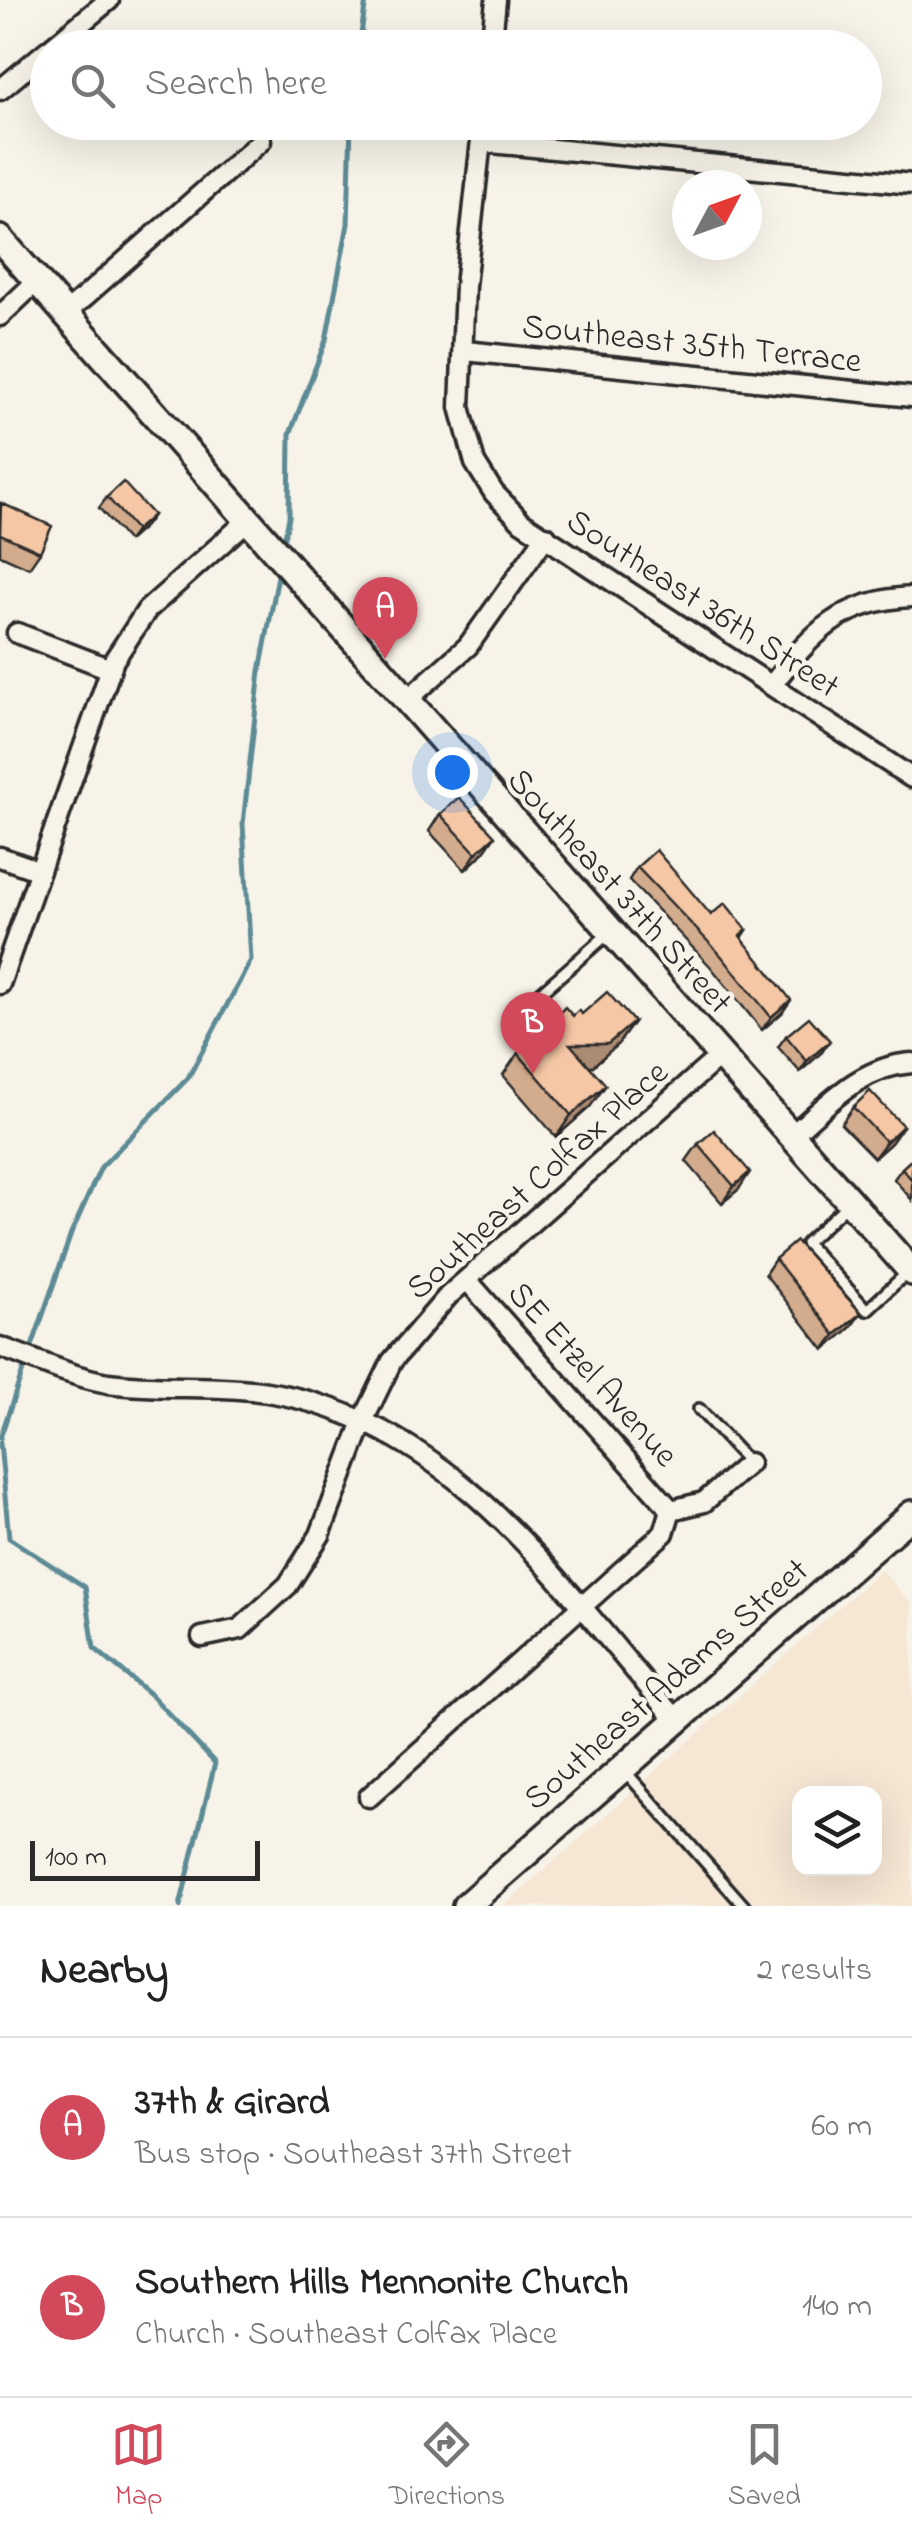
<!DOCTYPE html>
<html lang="en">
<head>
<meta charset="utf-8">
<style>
	body { margin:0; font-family:"Indie Flower",sans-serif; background:#f2f2f2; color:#222 }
	.controls { position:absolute; right:30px; bottom:30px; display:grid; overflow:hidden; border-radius:20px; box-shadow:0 10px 40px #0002 }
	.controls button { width:90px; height:90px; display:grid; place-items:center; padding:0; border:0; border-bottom:2px solid #e0e0e0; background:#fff; color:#222; font:50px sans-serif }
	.compass { position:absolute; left:672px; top:170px; width:90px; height:90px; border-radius:50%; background:#fff; box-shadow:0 10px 40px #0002; rotate:49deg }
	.scale { position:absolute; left:30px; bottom:25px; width:230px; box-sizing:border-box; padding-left:10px; border:5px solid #2b2b2b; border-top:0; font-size:28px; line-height:35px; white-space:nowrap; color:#2b2b2b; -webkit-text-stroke:8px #f7f3e8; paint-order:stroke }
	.you { position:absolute; left:452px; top:772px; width:35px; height:35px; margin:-25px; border:8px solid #fff; border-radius:50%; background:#1a73e8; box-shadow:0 0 0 15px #1a73e833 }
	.badge { display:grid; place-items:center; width:65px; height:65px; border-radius:50%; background:#d1495b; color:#fff; font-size:32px; font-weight:700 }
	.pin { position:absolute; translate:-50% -82px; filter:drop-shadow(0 2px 5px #0008) }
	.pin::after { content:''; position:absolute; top:52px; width:35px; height:30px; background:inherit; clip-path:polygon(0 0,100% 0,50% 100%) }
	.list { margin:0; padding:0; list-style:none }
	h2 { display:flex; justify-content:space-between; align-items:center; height:130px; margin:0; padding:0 40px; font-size:42px }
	h2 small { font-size:32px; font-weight:400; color:#767676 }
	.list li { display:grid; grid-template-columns:65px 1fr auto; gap:30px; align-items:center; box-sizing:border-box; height:180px; padding:0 40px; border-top:2px solid #e0e0e0 }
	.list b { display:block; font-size:38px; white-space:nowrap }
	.list p { margin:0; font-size:32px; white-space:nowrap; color:#767676 }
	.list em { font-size:32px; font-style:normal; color:#767676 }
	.icon { flex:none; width:55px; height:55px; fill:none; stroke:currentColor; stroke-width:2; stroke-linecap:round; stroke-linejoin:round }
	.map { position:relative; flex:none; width:912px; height:1906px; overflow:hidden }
	.search { position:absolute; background:#fff; box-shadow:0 10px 40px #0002; left:30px; right:30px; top:30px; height:110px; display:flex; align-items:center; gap:25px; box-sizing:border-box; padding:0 35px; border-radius:55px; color:#767676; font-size:38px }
	.sheet { height:490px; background:#fff }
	nav { display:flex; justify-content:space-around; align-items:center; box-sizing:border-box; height:140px; border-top:2px solid #e0e0e0; background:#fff; font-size:28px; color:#767676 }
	nav a { display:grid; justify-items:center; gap:5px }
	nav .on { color:#d1495b }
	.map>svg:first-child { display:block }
</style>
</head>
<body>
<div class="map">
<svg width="912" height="1906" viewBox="0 0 912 1906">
	<rect width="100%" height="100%" fill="#f7f3e8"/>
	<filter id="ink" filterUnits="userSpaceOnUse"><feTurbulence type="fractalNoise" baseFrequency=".01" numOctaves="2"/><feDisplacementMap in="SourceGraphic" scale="20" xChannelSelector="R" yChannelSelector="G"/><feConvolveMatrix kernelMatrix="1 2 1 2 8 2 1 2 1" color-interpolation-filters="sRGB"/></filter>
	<g filter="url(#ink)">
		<path fill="#f6e6d4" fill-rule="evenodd" d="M881 1570 912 1604V1906H504ZM800 1794H874V1868H800Z"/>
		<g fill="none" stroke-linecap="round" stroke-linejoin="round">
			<path stroke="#5c8a95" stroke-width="5" d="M359 48 366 0
				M283 545 289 517 290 434 326 340 348 224 351 122
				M30 1352 71 1234 101 1167 188 1078 251 960 243 824 260 671 279 571
				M0 1438 26 1362
				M0 1443 9 1538 85 1587 94 1648 152 1696 215 1763 180 1906"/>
			<g stroke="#2b2b2b" stroke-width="16">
				<path id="service" d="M522 1009 609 933
					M848 1204 806 1243 867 1310 909 1271
					M699 1409 749 1463
					M624 1770 744 1906"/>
			</g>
			<g stroke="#2b2b2b" stroke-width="25">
				<path id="minor" d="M51 48 109 0
					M491 48 496 0
					M0 90 48 50
					M483 122 465 286 460 407 475 463 494 493 522 522 912 778
					M481 142 912 184
					M65 314 261 141
					M0 316 37 281
					M465 351 912 397
					M17 633 110 669
					M772 685C812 633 842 600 912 597
					M407 700 468 646 546 536
					M0 857 40 871
					M0 984 114 660 147 610 248 520
					M791 1136C828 1104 861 1066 912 1063
					M467 1280 671 1510
					M0 1347C34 1359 72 1377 108 1383 160 1390 215 1384 267 1392 455 1422 560 1586 677 1720
					M671 1510 704 1502 749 1463
					M202 1637 240 1629 288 1585 320 1535 364 1419 392 1361 448 1296 721 1055
					M369 1797 664 1533 671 1510"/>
			</g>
			<g stroke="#2b2b2b" stroke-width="32">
				<path id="secondary" d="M0 239 912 1272
					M466 1906 912 1514"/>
			</g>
			<use href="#service" stroke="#f7f3e8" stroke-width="9"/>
			<use href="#minor" stroke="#f7f3e8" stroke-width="18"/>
			<use href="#secondary" stroke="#f7f3e8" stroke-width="25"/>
		</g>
		<path fill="#d3ab8d" stroke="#2b2b2b" stroke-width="2.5" d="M107 497 153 515 145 526 128 541 99 508Z
			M0 505 40 552 29 568 0 555Z
			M440 814 483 853 465 870 429 831Z
			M637 867 711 915 747 930 742 938 782 1013 762 1030 710 966 629 880Z
			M582 1014 634 1022 618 1044 593 1066H589L590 1107 556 1137 503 1075 518 1053 573 1016Z
			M786 1036 822 1052 800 1072 778 1047Z
			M853 1107 903 1126 891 1143 874 1158 841 1124Z
			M698 1144 739 1189 722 1203 686 1161Z
			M912 1159V1200L894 1179 902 1168Z
			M775 1259 861 1313 850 1328 824 1350 765 1274Z"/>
		<path fill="#ac8b73" stroke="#2b2b2b" stroke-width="2.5" d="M153 515 145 526 128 541 136 530Z
			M495 836 483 853 465 870 476 853Z
			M791 1000 782 1013 762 1030 771 1017Z
			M634 1022 618 1044 593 1066 555 1065 570 1044Z
			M830 1041 822 1052 800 1072 807 1061Z
			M606 1085 590 1107 556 1137 571 1115Z
			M903 1126 891 1143 874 1158 886 1142Z
			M750 1172 739 1189 722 1203 734 1186Z
			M861 1313 850 1328 824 1350 835 1335Z"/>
		<path fill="#f5c7a4" stroke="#2b2b2b" stroke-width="2.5" d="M123 482 153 515 136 530 107 497Z
			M1 503 52 526 40 552 0 534Z
			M459 797 495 836 476 853 440 814Z
			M656 850 711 915 725 903 747 930 740 936 791 1000 771 1017 719 953 637 867Z
			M607 992 634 1022 608 1044H570L606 1085 571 1115 518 1053 565 1007 573 1016 579 1010 582 1014Z
			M809 1017 830 1041 807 1061 786 1036Z
			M870 1091 903 1126 886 1142 853 1107Z
			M714 1130 750 1172 734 1186 698 1144Z
			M912 1159V1180L902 1168Z
			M796 1241 861 1313 835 1335 775 1259Z"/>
	</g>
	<g text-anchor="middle" stroke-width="9" stroke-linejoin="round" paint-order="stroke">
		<g font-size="35" fill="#2b2b2b" stroke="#f7f3e8">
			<text transform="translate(692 342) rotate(6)" y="12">Southeast 35th Terrace</text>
			<text transform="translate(704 602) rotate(33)" y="12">Southeast 36th Street</text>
			<text transform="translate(621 890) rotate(48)" y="12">Southeast 37th Street</text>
			<text transform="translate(536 1179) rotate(-42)" y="12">Southeast Colfax Place</text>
			<text transform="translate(594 1373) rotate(48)" y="12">SE Etzel Avenue</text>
			<text transform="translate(665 1683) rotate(-41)" y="12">Southeast Adams Street</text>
		</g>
	</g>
</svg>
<div class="controls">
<button><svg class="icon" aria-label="layers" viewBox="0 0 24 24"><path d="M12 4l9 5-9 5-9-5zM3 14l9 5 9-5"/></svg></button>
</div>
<svg class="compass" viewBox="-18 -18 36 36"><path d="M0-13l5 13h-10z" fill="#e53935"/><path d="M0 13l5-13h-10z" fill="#767676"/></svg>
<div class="scale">100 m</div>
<div class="you"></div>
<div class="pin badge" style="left:385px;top:659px">A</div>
<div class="pin badge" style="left:533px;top:1074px">B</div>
<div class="search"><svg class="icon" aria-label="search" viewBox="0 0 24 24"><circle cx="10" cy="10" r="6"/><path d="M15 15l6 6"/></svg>Search here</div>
</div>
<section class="sheet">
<h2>Nearby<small>2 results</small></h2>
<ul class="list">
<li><span class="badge">A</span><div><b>37th &amp; Girard</b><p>Bus stop · Southeast 37th Street</p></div><em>60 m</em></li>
<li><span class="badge">B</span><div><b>Southern Hills Mennonite Church</b><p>Church · Southeast Colfax Place</p></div><em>140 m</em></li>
</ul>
</section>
<nav>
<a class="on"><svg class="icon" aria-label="map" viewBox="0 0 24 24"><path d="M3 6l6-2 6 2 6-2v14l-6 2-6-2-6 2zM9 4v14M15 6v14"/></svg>Map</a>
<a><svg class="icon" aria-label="directions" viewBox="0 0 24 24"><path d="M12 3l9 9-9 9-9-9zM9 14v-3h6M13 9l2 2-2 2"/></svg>Directions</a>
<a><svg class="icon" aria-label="saved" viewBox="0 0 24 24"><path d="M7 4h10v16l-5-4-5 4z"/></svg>Saved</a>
</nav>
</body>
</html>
